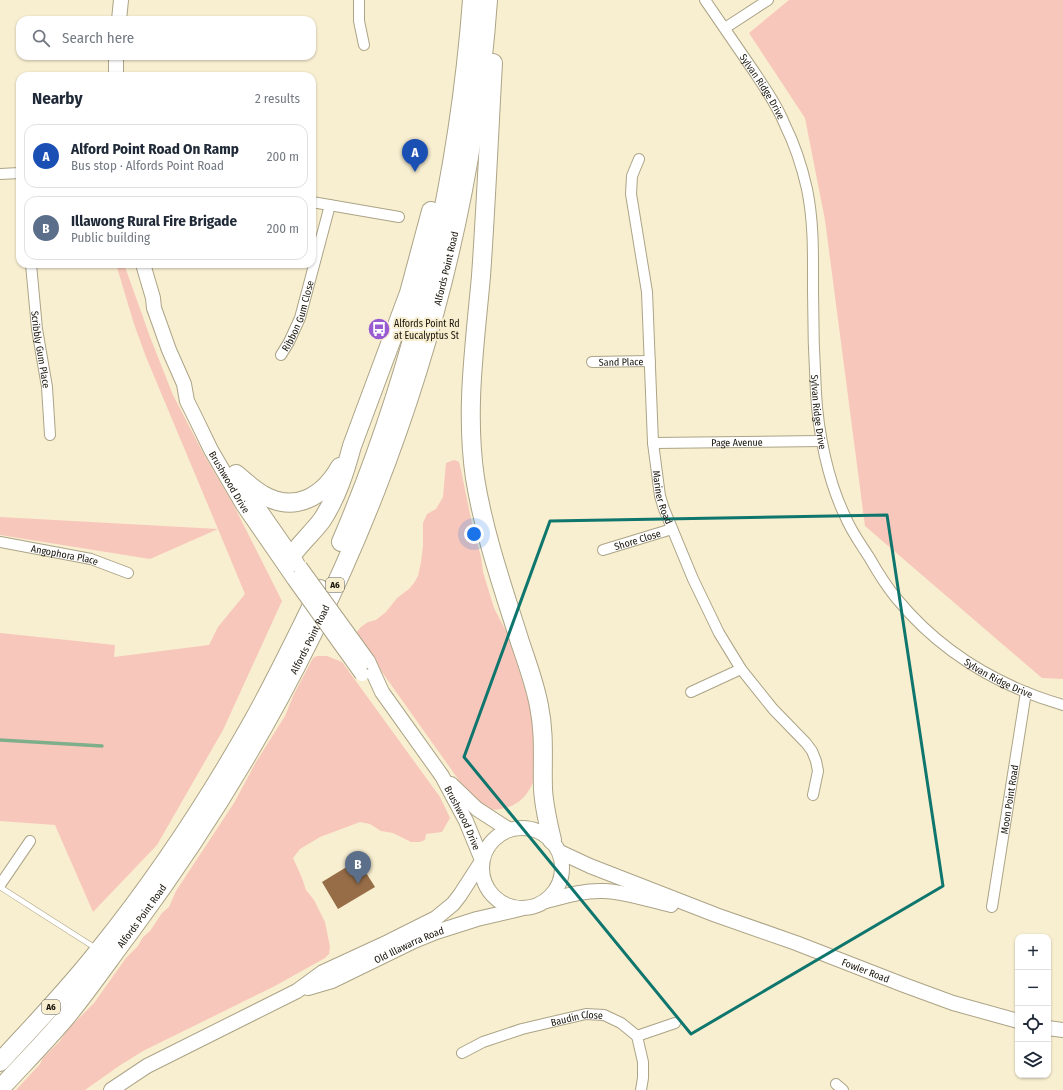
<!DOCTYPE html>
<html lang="en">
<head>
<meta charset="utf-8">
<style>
	body { margin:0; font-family:"Fira Sans Condensed",sans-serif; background:#f2f2f3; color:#1f2937 }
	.controls { position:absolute; right:12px; bottom:12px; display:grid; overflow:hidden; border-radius:8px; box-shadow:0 1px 3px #0004 }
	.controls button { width:36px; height:36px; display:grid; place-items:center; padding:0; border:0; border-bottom:1px solid #e0e1e3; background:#fff; color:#1f2937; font:20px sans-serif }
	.you { position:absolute; left:474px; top:534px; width:14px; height:14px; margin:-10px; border:3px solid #fff; border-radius:50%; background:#1a73e8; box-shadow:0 0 0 6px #1a73e833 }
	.badge { display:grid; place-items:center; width:26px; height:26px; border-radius:50%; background:#db2777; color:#fff; font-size:13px; font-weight:700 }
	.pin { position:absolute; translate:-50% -33px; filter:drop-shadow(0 1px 2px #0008) }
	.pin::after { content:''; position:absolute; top:21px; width:14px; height:12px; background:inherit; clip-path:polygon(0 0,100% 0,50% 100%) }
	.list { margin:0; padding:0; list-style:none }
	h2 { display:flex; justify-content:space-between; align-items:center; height:52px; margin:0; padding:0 16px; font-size:17px }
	h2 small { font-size:13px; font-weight:400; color:#747a83 }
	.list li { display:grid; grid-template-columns:26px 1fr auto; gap:12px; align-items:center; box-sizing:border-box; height:64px; margin:0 8px 8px; padding:0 8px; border:1px solid #e0e1e3; border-radius:12px }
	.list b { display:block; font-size:15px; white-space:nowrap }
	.list p { margin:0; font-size:13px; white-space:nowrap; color:#747a83 }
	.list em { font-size:13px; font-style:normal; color:#747a83 }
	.icon { flex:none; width:22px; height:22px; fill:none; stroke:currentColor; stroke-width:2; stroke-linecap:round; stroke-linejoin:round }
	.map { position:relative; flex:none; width:1063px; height:1090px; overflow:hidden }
	.search { position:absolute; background:#fff; box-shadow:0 1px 3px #0004; left:16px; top:16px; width:300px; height:44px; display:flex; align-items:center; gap:10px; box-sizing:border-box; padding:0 14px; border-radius:12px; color:#747a83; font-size:15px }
	.panel { position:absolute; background:#fff; box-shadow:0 1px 3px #0004; left:16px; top:72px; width:300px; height:196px; border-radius:12px }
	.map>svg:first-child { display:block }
</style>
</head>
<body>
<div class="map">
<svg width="1063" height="1090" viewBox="0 0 1063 1090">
	<rect width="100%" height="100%" fill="#f8eed0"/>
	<path fill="#f8c7bb" d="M789 0H1063V679L1042 678 865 526 825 220 805 118 749 33Z
		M116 264H124L150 337 173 395 203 453 233 504 282 601 223 730 157 845 93 912 55 825 0 821V633L115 645 114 657 209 645 218 627 245 594 218 529 150 559 0 535V517L218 529 146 357 134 324Z
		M454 460 459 462 461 470 472 524 481 557 483 572 494 608 507 633 534 717 536 774C528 800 514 810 487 810L463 786 355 634 361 627 368 622 376 620 386 612 397 598 409 589 414 583 418 576 421 562 423 546V523L427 514 436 509 443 497 446 463Z
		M317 656H327L342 662 440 797 450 818 442 832 426 834 425 840 420 842H411L393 833 381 831 370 824 360 822 320 837 300 849 293 858 302 878 306 890 314 900 325 922 330 947 329 954 325 958 275 986 143 1051 119 1066 85 1090H16L40 1064 43 1058 60 1041 67 1030 94 1003 126 958 138 946 143 937 150 931 162 913 169 907 176 891 234 803 256 762 285 716 294 694 313 658Z"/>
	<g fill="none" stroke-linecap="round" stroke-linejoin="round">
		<path stroke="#7eaf8a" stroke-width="3.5" d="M0 740 102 746"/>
	</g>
	<path fill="#966d47" d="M358 860 375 887 338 909 322 882Z"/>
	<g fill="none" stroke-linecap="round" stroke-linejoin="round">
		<g stroke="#aca487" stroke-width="6">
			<path id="lane" d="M0 887 97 949"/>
		</g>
		<g stroke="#aca487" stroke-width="12">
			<g id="street">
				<path d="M359 0V21L364 45"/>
				<path id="s1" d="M705 0C721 23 737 47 753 70 765 88 777 105 785 125 795 145 802 167 807 189 814 223 813 257 813 291 813 325 814 359 816 393 818 432 828 481 845 516 851 531 860 543 869 557 877 571 886 586 897 599 940 651 998 686 1063 705"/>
				<path d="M725 28 768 0"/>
				<path id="s2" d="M639 159 632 176 631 194 647 292 653 443 660 496 664 509 693 579 719 633 741 669 773 709 806 743 812 751 816 761 818 771 813 795"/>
				<path d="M0 174 20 173"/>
				<path d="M312 202 399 217"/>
				<path id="s3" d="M31 264 37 329 47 387 50 435"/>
				<path id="s4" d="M281 355 289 342 300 318 330 205"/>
				<path id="s5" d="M592 362 650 361"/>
				<path id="s6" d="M653 443 821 441"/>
				<path id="s7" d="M0 542 91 559 128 573"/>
				<path id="s8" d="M603 550 672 529"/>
				<path d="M691 692 741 669"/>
				<path d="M0 885 30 841"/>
				<path id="s9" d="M992 907 1026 692"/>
				<path d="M637 1036 675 1023"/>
				<path id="s10" d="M462 1053 483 1042 522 1029 586 1014 604 1015 621 1023 637 1036 643 1062V1078L641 1090"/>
				<path d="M836 1084 843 1090"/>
			</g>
		</g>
		<g stroke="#aca487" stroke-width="16">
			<g id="secondary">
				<path d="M119 20 121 0"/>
				<path d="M116 76V56"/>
				<path id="s11" d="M143 264 153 298 154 308 169 350 184 384 187 401 195 417 211 450 243 505 294 579"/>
				<path d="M242 484 297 563"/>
				<path id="s12" d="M368 661 382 692 442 776 466 821 482 860"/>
				<path d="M451 784 477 809 508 829"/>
				<circle cx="522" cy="868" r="40"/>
				<path id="s13" d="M560 852 590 866 716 915 796 943 904 985 953 1003 1018 1021"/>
				<path d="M546 901C565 896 584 890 604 891 627 892 649 900 671 905"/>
				<path id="s14" d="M308 988 332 981 414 941 436 932 477 919 520 909"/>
				<path d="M1048 1028 1063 1030"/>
				<path d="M111 1090 147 1066 297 991 323 972 388 942 436 918 453 904 460 895 482 861"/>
			</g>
		</g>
		<g stroke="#aca487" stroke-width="20">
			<g id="highway">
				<path d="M493 63C489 134 486 205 481 276 475 344 465 410 475 478 484 534 503 588 520 642 527 663 535 684 539 706 545 735 542 761 543 789 544 807 548 823 552 840"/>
				<path d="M236 474C244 481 253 489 263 495 295 513 323 497 340 467"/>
				<path d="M341 542C414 371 458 186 472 0"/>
				<path d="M292 555C301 543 313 532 322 520 337 497 345 472 352 446L409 293 431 211"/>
				<path d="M0 1062C34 1025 69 989 100 949 157 878 208 801 253 721 277 678 298 634 320 589"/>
				<path id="s15" d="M0 1089C22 1065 45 1042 66 1017 89 989 110 958 132 929 332 659 464 337 488 0"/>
			</g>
		</g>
		<use href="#lane" stroke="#fff" stroke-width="5"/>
		<use href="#street" stroke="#fff" stroke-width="10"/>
		<use href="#secondary" stroke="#fff" stroke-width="14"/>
		<use href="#highway" stroke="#fff" stroke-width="18"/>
		<g stroke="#aca487" stroke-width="16" stroke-linecap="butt">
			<path id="secondary-bridge" d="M300 567 368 661
				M294 579 362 674"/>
		</g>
		<use href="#secondary-bridge" stroke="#fff" stroke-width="14"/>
	</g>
	<path fill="none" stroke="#0f766e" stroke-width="3" stroke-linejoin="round" d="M887 515 943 886 691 1034 464 757 550 521Z"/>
	<defs>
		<g id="bus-disc" transform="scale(1.15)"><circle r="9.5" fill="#985bd2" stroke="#f8eed0"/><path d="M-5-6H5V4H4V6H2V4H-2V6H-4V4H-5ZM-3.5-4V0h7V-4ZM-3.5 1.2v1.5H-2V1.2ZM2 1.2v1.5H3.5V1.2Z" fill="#fff"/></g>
	</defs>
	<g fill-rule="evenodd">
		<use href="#bus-disc" x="379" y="329"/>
	</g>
	<g text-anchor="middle" stroke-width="4" stroke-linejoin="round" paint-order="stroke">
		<g fill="#f8eed0" stroke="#5c5646" stroke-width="1">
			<rect x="326" y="578" width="18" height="14" rx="3"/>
			<rect x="42" y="1000" width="18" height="14" rx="3"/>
		</g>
		<g font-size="9" font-weight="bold" fill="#19150b">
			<text x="335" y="588">A6</text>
			<text x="51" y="1010">A6</text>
		</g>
		<g font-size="10" fill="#19150b" stroke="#f8eed0">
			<text dy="4" stroke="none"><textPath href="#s1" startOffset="104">Sylvan Ridge Drive</textPath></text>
			<text dy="4" stroke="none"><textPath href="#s15" startOffset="944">Alfords Point Road</textPath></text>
			<text dy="4" stroke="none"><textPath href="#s4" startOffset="43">Ribbon Gum Close</textPath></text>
			<text dy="4" stroke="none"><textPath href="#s3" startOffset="86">Scribbly Gum Place</textPath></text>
			<text dy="4" stroke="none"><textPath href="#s5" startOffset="29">Sand Place</textPath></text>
			<text dy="4" stroke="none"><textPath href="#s1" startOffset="440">Sylvan Ridge Drive</textPath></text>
			<text dy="4" stroke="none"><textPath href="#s6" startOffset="84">Page Avenue</textPath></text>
			<text dy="4" stroke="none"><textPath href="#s11" startOffset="236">Brushwood Drive</textPath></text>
			<text dy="4" stroke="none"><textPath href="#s2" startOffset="342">Mariner Road</textPath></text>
			<text dy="4" stroke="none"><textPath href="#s8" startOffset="36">Shore Close</textPath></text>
			<text dy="4" stroke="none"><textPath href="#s7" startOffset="66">Angophora Place</textPath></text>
			<text dy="4" stroke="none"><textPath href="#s15" startOffset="548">Alfords Point Road</textPath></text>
			<text dy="4" stroke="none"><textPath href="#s1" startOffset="776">Sylvan Ridge Drive</textPath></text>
			<text dy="4" stroke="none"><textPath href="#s9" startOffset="109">Moon Point Road</textPath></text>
			<text dy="4" stroke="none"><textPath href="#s12" startOffset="184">Brushwood Drive</textPath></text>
			<text dy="4" stroke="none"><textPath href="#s15" startOffset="224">Alfords Point Road</textPath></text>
			<text dy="4" stroke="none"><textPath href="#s14" startOffset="110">Old Illawarra Road</textPath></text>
			<text dy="4" stroke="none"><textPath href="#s13" startOffset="328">Fowler Road</textPath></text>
			<text dy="4" stroke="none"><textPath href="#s10" startOffset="121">Baudin Close</textPath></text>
		</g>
		<g font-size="10" fill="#19150b" stroke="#f8eed0" text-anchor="start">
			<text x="394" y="327">Alfords Point Rd<tspan x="394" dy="12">at Eucalyptus St</tspan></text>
		</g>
	</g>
</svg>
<div class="controls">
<button>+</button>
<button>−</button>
<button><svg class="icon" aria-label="locate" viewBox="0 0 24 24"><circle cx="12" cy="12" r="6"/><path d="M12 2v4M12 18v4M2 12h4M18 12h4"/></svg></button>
<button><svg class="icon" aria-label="layers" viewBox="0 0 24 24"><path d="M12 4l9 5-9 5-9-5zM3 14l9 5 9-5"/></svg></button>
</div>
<div class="you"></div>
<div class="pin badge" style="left:415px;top:172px;background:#1a4fb4">A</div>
<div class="pin badge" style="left:358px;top:884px;background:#5c6f8a">B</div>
<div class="search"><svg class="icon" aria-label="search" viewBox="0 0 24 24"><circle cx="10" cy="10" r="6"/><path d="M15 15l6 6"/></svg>Search here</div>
<section class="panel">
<h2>Nearby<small>2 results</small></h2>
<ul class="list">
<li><span class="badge" style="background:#1a4fb4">A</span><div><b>Alford Point Road On Ramp</b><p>Bus stop · Alfords Point Road</p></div><em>200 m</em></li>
<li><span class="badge" style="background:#5c6f8a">B</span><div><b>Illawong Rural Fire Brigade</b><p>Public building</p></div><em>200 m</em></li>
</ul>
</section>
</div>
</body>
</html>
